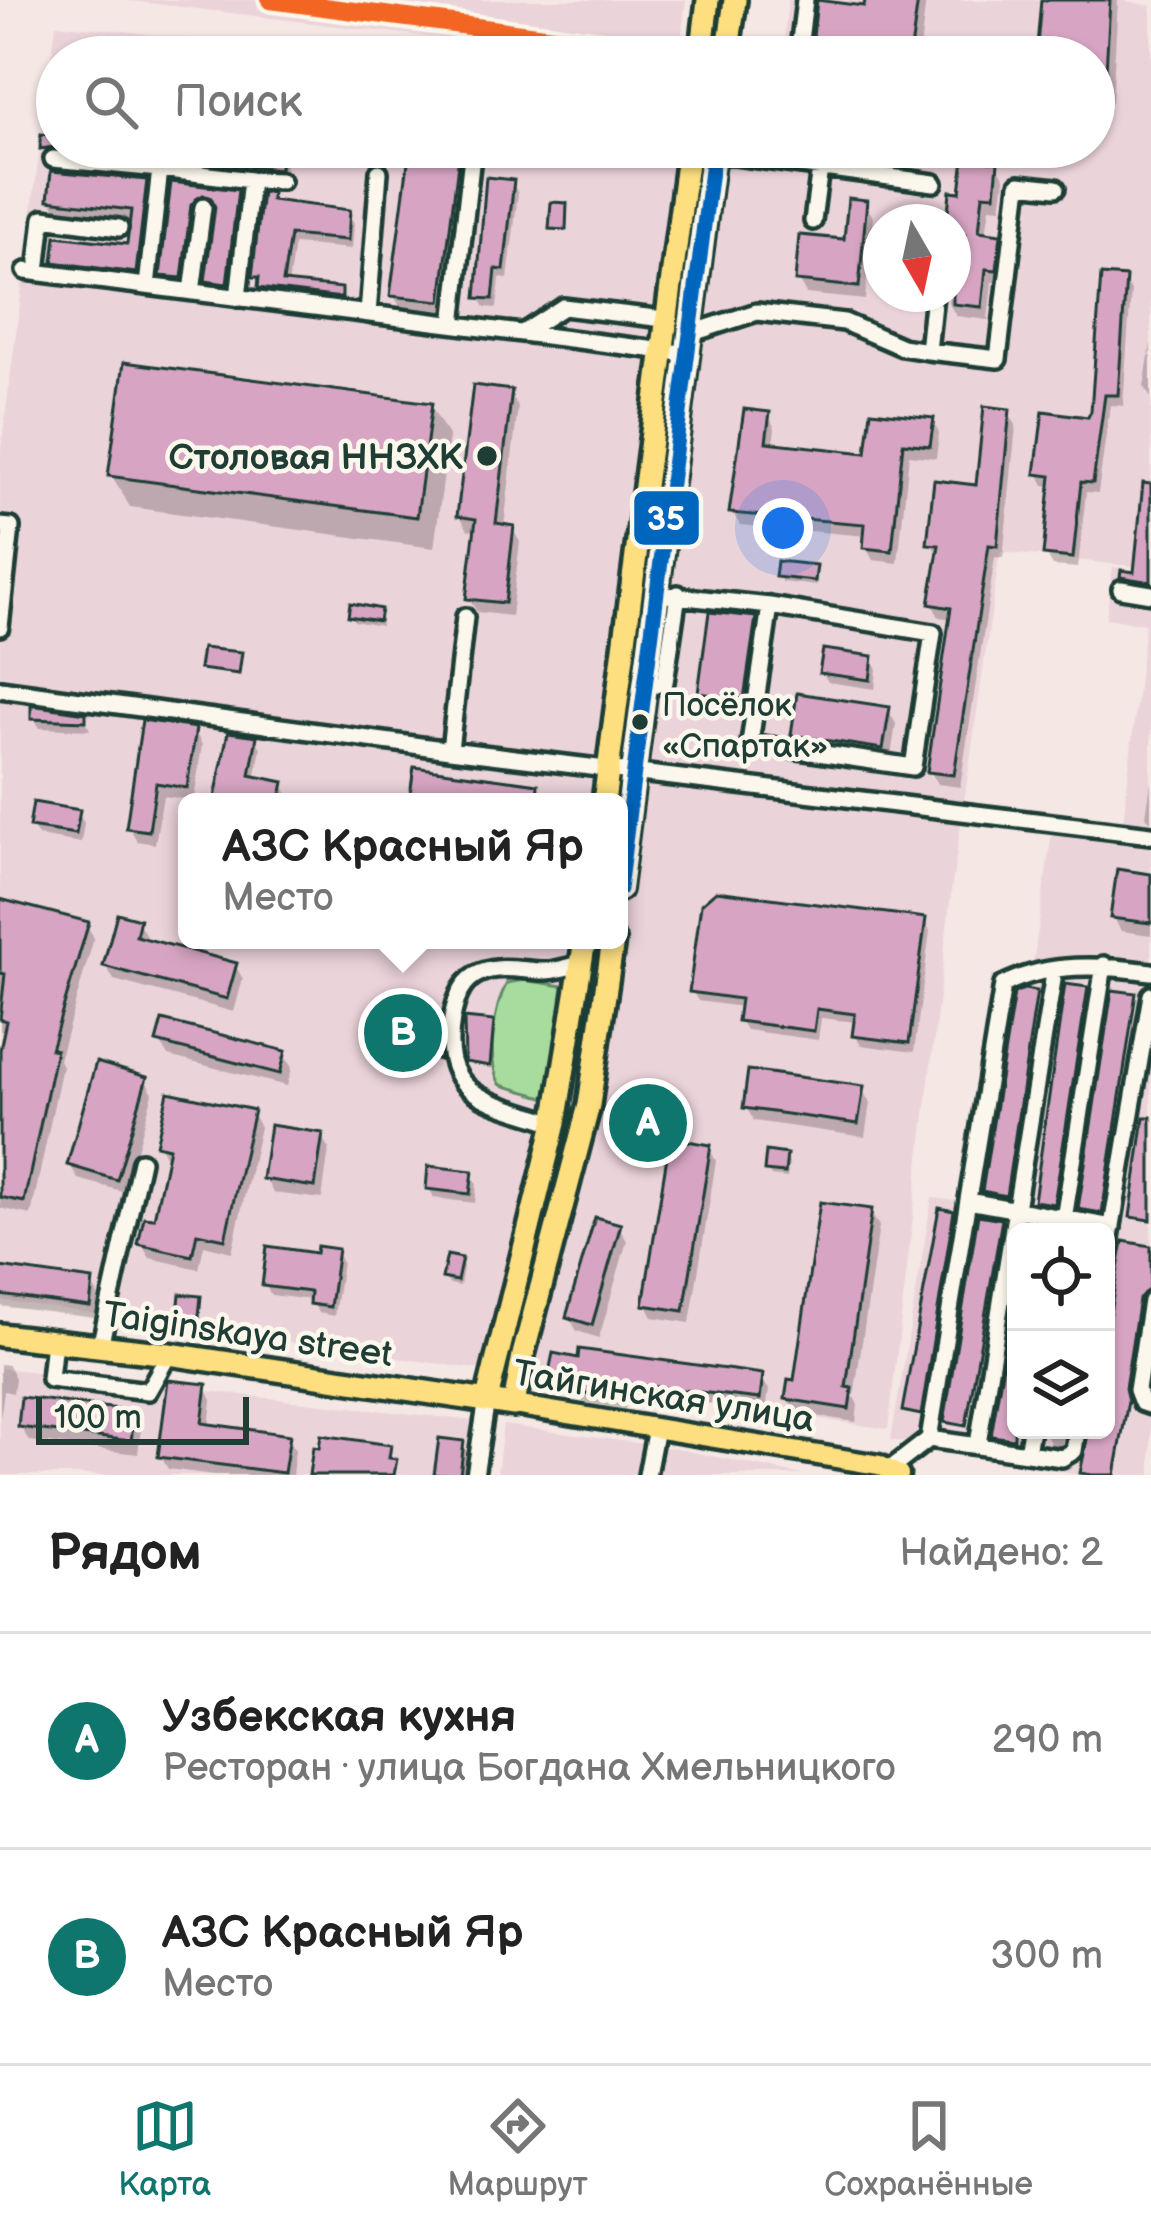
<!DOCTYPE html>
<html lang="ru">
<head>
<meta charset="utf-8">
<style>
	body { margin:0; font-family:"Balsamiq Sans",sans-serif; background:#f6f6f6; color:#222 }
	.controls { position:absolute; right:36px; bottom:36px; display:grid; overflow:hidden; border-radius:18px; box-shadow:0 3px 9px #0004 }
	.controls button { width:108px; height:108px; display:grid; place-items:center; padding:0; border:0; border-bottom:3px solid #e0e0e0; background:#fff; color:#222; font:60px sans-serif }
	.compass { position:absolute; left:863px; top:204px; width:108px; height:108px; border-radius:50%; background:#fff; box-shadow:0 3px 9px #0004; rotate:171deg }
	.scale { position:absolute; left:36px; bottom:30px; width:213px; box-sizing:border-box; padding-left:12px; border:6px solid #1f3d34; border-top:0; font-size:33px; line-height:42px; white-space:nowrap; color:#1f3d34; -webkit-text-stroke:9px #fbf7ec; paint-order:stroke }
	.you { position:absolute; left:783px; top:528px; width:42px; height:42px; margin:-30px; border:9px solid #fff; border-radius:50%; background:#1a73e8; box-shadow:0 0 0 18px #1a73e833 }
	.badge { display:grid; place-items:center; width:78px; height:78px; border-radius:50%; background:#0f766e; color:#fff; font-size:39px; font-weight:700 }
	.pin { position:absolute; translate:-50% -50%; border:6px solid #fff; box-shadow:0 3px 12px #0006 }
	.popup { position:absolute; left:178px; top:793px; width:450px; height:156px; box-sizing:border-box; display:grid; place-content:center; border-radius:18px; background:#fff; filter:drop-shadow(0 3px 9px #0005); font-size:39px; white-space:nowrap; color:#767676 }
	.popup b { font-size:45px; color:#222 }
	.popup::after { content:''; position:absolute; left:50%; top:100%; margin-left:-24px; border:24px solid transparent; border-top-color:#fff }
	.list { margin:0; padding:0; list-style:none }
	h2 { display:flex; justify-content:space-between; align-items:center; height:156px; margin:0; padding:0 48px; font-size:51px }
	h2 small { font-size:39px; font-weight:400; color:#767676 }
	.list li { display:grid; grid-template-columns:78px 1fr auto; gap:36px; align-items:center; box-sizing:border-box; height:216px; padding:0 48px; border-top:3px solid #e0e0e0 }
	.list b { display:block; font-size:45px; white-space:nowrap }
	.list p { margin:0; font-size:39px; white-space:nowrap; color:#767676 }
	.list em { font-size:39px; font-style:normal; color:#767676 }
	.icon { flex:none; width:66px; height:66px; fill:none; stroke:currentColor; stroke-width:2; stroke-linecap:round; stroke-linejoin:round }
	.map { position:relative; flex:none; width:1151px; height:1475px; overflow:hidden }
	.search { position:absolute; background:#fff; box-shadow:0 3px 9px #0004; left:36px; right:36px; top:36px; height:132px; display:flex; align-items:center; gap:30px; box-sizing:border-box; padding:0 42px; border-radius:66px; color:#767676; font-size:45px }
	.sheet { height:588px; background:#fff }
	nav { display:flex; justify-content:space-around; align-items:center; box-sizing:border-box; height:168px; border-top:3px solid #e0e0e0; background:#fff; font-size:33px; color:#767676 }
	nav a { display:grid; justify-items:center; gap:6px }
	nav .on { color:#0f766e }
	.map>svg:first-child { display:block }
</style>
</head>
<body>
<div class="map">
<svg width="1151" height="1475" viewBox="0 0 1151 1475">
	<rect width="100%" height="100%" fill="#f4e7e4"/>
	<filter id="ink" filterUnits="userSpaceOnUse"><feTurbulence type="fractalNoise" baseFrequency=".00833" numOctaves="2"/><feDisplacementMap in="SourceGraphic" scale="24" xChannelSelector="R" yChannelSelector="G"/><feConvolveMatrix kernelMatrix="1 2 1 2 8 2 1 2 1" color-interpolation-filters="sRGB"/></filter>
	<g filter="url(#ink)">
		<path fill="#ebd3da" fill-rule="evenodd" d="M124 0H686L679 57H596Z
			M788 0H1121L1151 6V568L1000 552 952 885 888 1429 0 1300V457L56 24 353 56 408 42 507 57H57V147H1094V57H782ZM881 222H953V294H881ZM187 802H619V940H187Z
			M1113 567 1151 572V1475H1082L891 1440 932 1198 958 1201 991 976 1033 965 1052 832 1121 841 1145 624 1106 618ZM1016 1232H1106V1430H1016Z
			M0 1368 475 1421 467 1475H0Z
			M503 1425 673 1448 802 1475H497Z"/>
		<path fill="#a7dc9e" stroke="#638c69" stroke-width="3" d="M524 980 563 986 547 1098 501 1085C485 1063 494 1006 507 983Z"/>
		<path fill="#0003" d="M868 0H926L919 57H868L824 50 816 36 866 9Z
			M1044 0H1118L1112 102 1094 101V57H1039Z
			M297 52 338 57H296Z
			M44 138 57 139V147H284L286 181 50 162 43 149Z
			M369 147H388L386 154 373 153Z
			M413 147H468L448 314 402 309 393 295Z
			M492 147H515L514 152Z
			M849 147H907L903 179 856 172 848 158Z
			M997 164 1005 178 1001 208 990 207 986 235 999 236 1007 251 1003 283 992 282 988 320 956 316 948 302 949 294H953V273H960L965 264 967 247 957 246 953 222H950L963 195Z
			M145 183 153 197 143 286 64 276 56 262 130 247 133 223 59 214 51 200Z
			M512 183 518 193 508 279 500 278 497 308 485 307 479 297Z
			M173 186 236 193 244 207 234 297 217 295 209 281 218 210 201 212 189 291 171 289 163 275Z
			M270 196 275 203 348 213 354 223 352 249 294 244 288 286 340 291 346 307 267 298 255 277Z
			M865 203 873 217 865 300 806 294 798 280 847 242Z
			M1124 279 1131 291 1123 406 1110 405 1098 493 1086 492 1078 568 1053 566 1046 554 1053 486 1044 485 1038 473 1090 420Z
			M1151 343V398L1144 387Z
			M510 393 518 407 504 527 512 528 520 542 511 616 477 612 469 598 477 531 468 530 460 516Z
			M430 405 449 437 434 548 130 507 111 475Z
			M1008 412 1016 425 1003 558 995 557 960 787 938 784 930 771 952 619 939 617 932 604 940 556 930 543 979 489Z
			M768 415 775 428 773 446 869 456 932 420 939 433 936 458 909 455 898 563 873 560 866 548 867 536 740 525 732 512Z
			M1151 492V586L1126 583 1123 577 1137 576Z
			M815 568 817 586 782 582 778 576Z
			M379 612 381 626 354 621 351 615Z
			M754 619 760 630 749 708 706 702 701 692Z
			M872 659 877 669 875 689 828 682 822 672Z
			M888 710 896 724 890 762 802 748 794 734Z
			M84 716 90 730 40 728 34 718Z
			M144 724 194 730 202 745 194 800 163 796 155 844 137 841 129 827Z
			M256 739 261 748 255 779 282 784 288 794 286 802H221L218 797Z
			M1151 783V822L1146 816Z
			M78 813 84 823 81 843 38 836 32 826Z
			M1151 877V935L1121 931 1113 917Z
			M0 902 87 925 94 938 59 1060 62 1066 31 1215 0 1208V1065L7 1032 0 1031Z
			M138 921 146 936 145 942 235 965 243 979 234 1012 114 980 106 966Z
			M924 921 930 931 914 1052 861 1045 855 1035 856 1022 821 1018 818 1040 746 1030 740 1020 742 1007 698 1001 692 991Z
			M1087 990 1054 1205 1038 1202 1037 1200Z
			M160 1042 284 1054 292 1068 287 1086 168 1056Z
			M145 1079 153 1093 125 1192 78 1179 70 1165Z
			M862 1089 870 1103 865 1137 754 1121 746 1107Z
			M636 1108 639 1114 666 1118 673 1131 672 1141 709 1147 716 1161 690 1323 653 1317 646 1304 669 1162 644 1158 637 1140 623 1136 616 1123Z
			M252 1113 260 1127 232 1252 204 1245 199 1269 150 1258 141 1244 156 1222 167 1159 159 1145Z
			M321 1135 329 1149 322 1199 273 1193 265 1178Z
			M785 1157 789 1163 787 1178 771 1176 767 1170Z
			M471 1173 477 1184 475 1203 434 1198 429 1188Z
			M870 1212 879 1226 854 1397 858 1405 856 1422 796 1413 788 1399Z
			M619 1227 627 1241 599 1338 577 1331 569 1317Z
			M1151 1250V1292L1139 1302 1125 1393 1128 1406 1115 1475H1085L1091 1430H1106V1350Z
			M336 1252 342 1262 334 1316 318 1313 312 1300 271 1295 265 1285 319 1256Z
			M460 1261 463 1267 460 1286 449 1284 445 1278Z
			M0 1270 91 1283 98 1295 95 1318 0 1306Z
			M199 1299 201 1321 185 1319 181 1313Z
			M1016 1303V1427L1014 1440 995 1435Z
			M0 1364 8 1365 15 1378 13 1393 4 1391 0 1419Z
			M551 1376 761 1377 769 1390 766 1410 627 1394 625 1409 583 1402 578 1393 558 1389Z
			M205 1387 212 1400 209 1427 288 1437 295 1450 292 1475H214L168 1469 161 1457Z
			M133 1414 141 1428 138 1454 29 1441 21 1427Z
			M1044 1430H1064L1062 1445H1051Z
			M462 1444 470 1458 468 1475H437Z"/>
		<path fill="#d7a5c3" stroke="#1f3d34" stroke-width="3" d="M817 0 864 6 865 0H918L910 57H865L867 44 813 37Z
			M1041 0H1110L1105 89 1094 88V57H1036Z
			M41 134 57 136V147H231L230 151 281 156 280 169 54 147 40 149Z
			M410 147H460L441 301 390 296Z
			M846 147H899L896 166 845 159Z
			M964 158 998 162 995 195 983 194 979 231 1001 234 997 270 986 269 982 307 953 304V270H957L958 260H962L965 234 953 233V222H947L950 191 960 192Z
			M51 171 147 180 136 273 53 262 56 236 127 244 131 210 48 200Z
			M486 177 514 180 504 270 496 269 493 299 476 298Z
			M171 182 238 190 227 284 205 281 215 207 211 198 203 195 191 205 182 278 160 276Z
			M262 192 272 193 271 200 350 210 348 240 290 235 283 282 342 288V298L258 288 259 277H252Z
			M848 198 867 200 859 287 795 281 799 235 844 239Z
			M551 202 567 203 566 230 549 229Z
			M1101 275 1126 277 1118 395H1105L1093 483 1081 482 1073 558 1043 555 1051 476 1035 474 1043 411 1088 417 1091 411Z
			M124 362 432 403 417 517 108 476Z
			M473 385 512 390 496 523 514 526 505 603 466 599 476 519 457 516Z
			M984 406 1010 409 997 546 989 545 954 775 927 772 951 608 929 604 939 545 927 544 934 480 976 485Z
			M744 409 770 412 766 442 866 453 871 411 934 418 930 446 903 443 892 551 863 548 865 524 729 513Z
			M1143 483 1151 484V582L1120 577 1121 570 1134 572Z
			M777 561 817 565 815 581 775 577Z
			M350 603 381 609 379 621 348 616Z
			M709 612 756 617 744 699 698 693Z
			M202 648 242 652 239 674 199 669Z
			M823 649 873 656 870 680 819 673Z
			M797 693 890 707 883 749 791 735Z
			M31 705 86 713V721L31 719Z
			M142 720 196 728 187 788 156 783 149 831 126 828Z
			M228 732 257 736 250 775 284 782 280 802 215 798Z
			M414 767 538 784 537 802H409Z
			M33 802 80 810 76 834 29 827Z
			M1117 869 1151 874V923L1110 918Z
			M716 891 926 918 909 1043 852 1036 855 1014 817 1009 814 1031 737 1021 740 999 689 992 701 904Z
			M0 899 89 922 51 1049 56 1050 24 1202 0 1197V1050L6 1021 0 1019 5 974 0 973Z
			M117 913 140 919 136 936 237 963 227 999 103 966Z
			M1065 984 1088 987 1054 1204 1034 1201Z
			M1024 989 1037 991 1006 1196 982 1191 1014 993Z
			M1112 990 1136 993 1102 1213 1078 1209Z
			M417 1012 441 1015 440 1060 392 1050 395 1015 416 1018Z
			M464 1018 494 1021 490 1066 465 1062Z
			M162 1020 286 1051 280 1074 156 1042Z
			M96 1062 147 1077 117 1180 67 1165Z
			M748 1070 864 1086 858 1124 743 1108Z
			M168 1092 254 1110 225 1239 197 1233 192 1256 138 1244 144 1217 154 1218 169 1148 156 1145Z
			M619 1100 638 1106 637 1111 667 1115 664 1137 711 1145 684 1311 643 1305 668 1150 634 1146 636 1130 612 1123Z
			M1144 1117H1151V1220L1130 1217Z
			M270 1125 323 1133 315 1187 262 1179Z
			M766 1151 787 1154 785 1173 764 1171Z
			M428 1166 473 1171 470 1194 426 1189Z
			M820 1202 872 1209 846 1387 852 1388 849 1409 785 1399 788 1379 794 1380Z
			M939 1208 954 1211 921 1415 902 1411Z
			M978 1215 1002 1219 966 1426 944 1422Z
			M595 1217 621 1224 592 1325 566 1317Z
			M1123 1241 1151 1246V1279L1149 1289 1139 1299 1125 1388 1128 1401 1115 1475H1092L1080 1473 1089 1430H1106V1334Z
			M267 1246 316 1253 317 1246 338 1249 330 1307 309 1304 310 1292 262 1286Z
			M447 1255 462 1258 457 1281 442 1278Z
			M0 1267 93 1280 90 1307 0 1295Z
			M180 1294 201 1296 199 1316 178 1314Z
			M1013 1305H1016L1014 1439 991 1436Z
			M579 1349 763 1374 760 1399 621 1383 619 1398 573 1391 574 1383 548 1377 553 1353 578 1358Z
			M168 1380 207 1384 202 1423 290 1435 284 1473 158 1457Z
			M21 1397 135 1411 131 1441 18 1427Z
			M321 1435 391 1445 389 1458 397 1459 394 1475H309L313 1447 319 1448Z
			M439 1438 464 1441 460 1475H434Z"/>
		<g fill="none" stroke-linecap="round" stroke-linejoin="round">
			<g stroke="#1f3d34" stroke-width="24">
				<path id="minor" d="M415 57H434
					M798 57 805 0
					M713 153 934 183
					M53 159 160 169
					M813 221 820 168
					M26 271 689 354
					M37 272 43 218 119 228
					M147 286 160 169 251 180
					M192 292 203 207
					M238 298 251 180 281 181
					M368 314 379 172
					M453 324 473 147
					M524 332 563 307 664 319
					M692 333 757 312 844 322 902 347 928 351 934 294
					M928 351 998 359 1019 184 1056 188
					M0 526 11 527 0 627
					M1121 589 1151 594
					M657 594 770 606 933 633 913 767 750 743 770 606
					M0 689 450 750 1151 835
					M644 689 665 682 678 594
					M450 750 465 617
					M555 1123C495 1102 438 1100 452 1019 455 1001 462 980 480 973 502 964 523 971 545 971 557 971 570 966 582 964
					M968 1201 1112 1227
					M1062 1232 1104 965
					M1106 1261 1151 995
					M1151 1301 1137 1390 1142 1403 1151 1406
					M54 1341 50 1379 148 1391 169 1354
					M100 1347 141 1161
					M929 1439 1062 1458 1074 1451 1077 1430
					M978 1444 1053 980
					M1027 1452 1031 1430
					M889 1470 929 1439 1003 985C1048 962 1102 965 1151 972
					M475 1475 487 1399
					M647 1475 656 1428"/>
			</g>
			<g stroke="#1f3d34" stroke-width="27">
				<path id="major" d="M514 1405 879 1465 899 1475"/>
			</g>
			<g stroke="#1f3d34" stroke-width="30">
				<path id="highway" d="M701 57 708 0
					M727 57 735 0
					M604 802 689 147
					M619 889 714 147
					M0 1335 169 1354 514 1405 523 1355 589 1105 613 940
					M487 1399 555 1123 585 940"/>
			</g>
			<use href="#minor" stroke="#fbf7ec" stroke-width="15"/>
			<use href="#major" stroke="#fedf80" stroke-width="18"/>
			<use href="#highway" stroke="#fedf80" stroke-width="21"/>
			<g stroke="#fbf7ec" stroke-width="24">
				<path id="bus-1" d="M619 889 714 147"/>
			</g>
			<use href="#bus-1" stroke="#0065bd" stroke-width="15"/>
			<g stroke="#fbf7ec" stroke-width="27">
				<path id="rail-1" d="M270 0 613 45"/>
			</g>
			<use href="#rail-1" stroke="#f26522" stroke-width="18"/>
		</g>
	</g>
	<g fill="#1f3d34" stroke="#fbf7ec" stroke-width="4.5">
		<circle cx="487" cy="456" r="12"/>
		<circle cx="640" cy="722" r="10"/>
	</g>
	<g text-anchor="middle" stroke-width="9" stroke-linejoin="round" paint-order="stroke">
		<g font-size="33" fill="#1f3d34" stroke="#fbf7ec" text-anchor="start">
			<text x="662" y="716">Посёлок<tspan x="662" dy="41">«Спартак»</tspan></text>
		</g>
		<g font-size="36" font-weight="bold" fill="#1f3d34" stroke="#fbf7ec" text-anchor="end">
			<text x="463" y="469">Столовая ННЗХК</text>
		</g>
		<g font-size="36" fill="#1f3d34" stroke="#fbf7ec">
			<text transform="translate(248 1333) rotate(8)" y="13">Taiginskaya street</text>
			<text transform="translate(664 1395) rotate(9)" y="13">Тайгинская улица</text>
		</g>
	</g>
	<rect stroke="#fbf7ec" stroke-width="4.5" x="632" y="489" width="69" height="58" rx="12" fill="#0065bd"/>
	<g font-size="33" text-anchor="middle" font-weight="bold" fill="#fff">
		<text x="666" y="530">35</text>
	</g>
</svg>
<div class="controls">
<button><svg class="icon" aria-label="locate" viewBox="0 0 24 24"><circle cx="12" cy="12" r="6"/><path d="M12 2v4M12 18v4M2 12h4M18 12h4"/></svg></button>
<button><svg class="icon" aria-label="layers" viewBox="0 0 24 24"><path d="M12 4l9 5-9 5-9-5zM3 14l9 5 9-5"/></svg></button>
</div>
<svg class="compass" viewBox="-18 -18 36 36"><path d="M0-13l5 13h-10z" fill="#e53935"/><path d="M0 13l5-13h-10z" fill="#767676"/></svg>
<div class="scale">100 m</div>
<div class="you"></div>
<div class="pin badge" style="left:648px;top:1123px">A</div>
<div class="pin badge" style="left:403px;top:1033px">B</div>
<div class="popup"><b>АЗС Красный Яр</b>Место</div>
<div class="search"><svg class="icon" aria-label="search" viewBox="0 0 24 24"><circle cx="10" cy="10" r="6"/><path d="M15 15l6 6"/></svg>Поиск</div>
</div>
<section class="sheet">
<h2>Рядом<small>Найдено: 2</small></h2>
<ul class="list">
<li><span class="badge">A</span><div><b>Узбекская кухня</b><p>Ресторан · улица Богдана Хмельницкого</p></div><em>290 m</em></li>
<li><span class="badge">B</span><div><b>АЗС Красный Яр</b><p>Место</p></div><em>300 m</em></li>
</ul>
</section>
<nav>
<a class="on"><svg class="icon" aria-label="map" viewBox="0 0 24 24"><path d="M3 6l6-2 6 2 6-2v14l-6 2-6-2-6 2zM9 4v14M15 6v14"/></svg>Карта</a>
<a><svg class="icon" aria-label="directions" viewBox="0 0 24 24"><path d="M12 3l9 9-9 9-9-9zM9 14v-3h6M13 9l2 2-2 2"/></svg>Маршрут</a>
<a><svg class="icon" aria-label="saved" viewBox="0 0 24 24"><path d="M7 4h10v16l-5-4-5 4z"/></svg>Сохранённые</a>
</nav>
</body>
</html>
